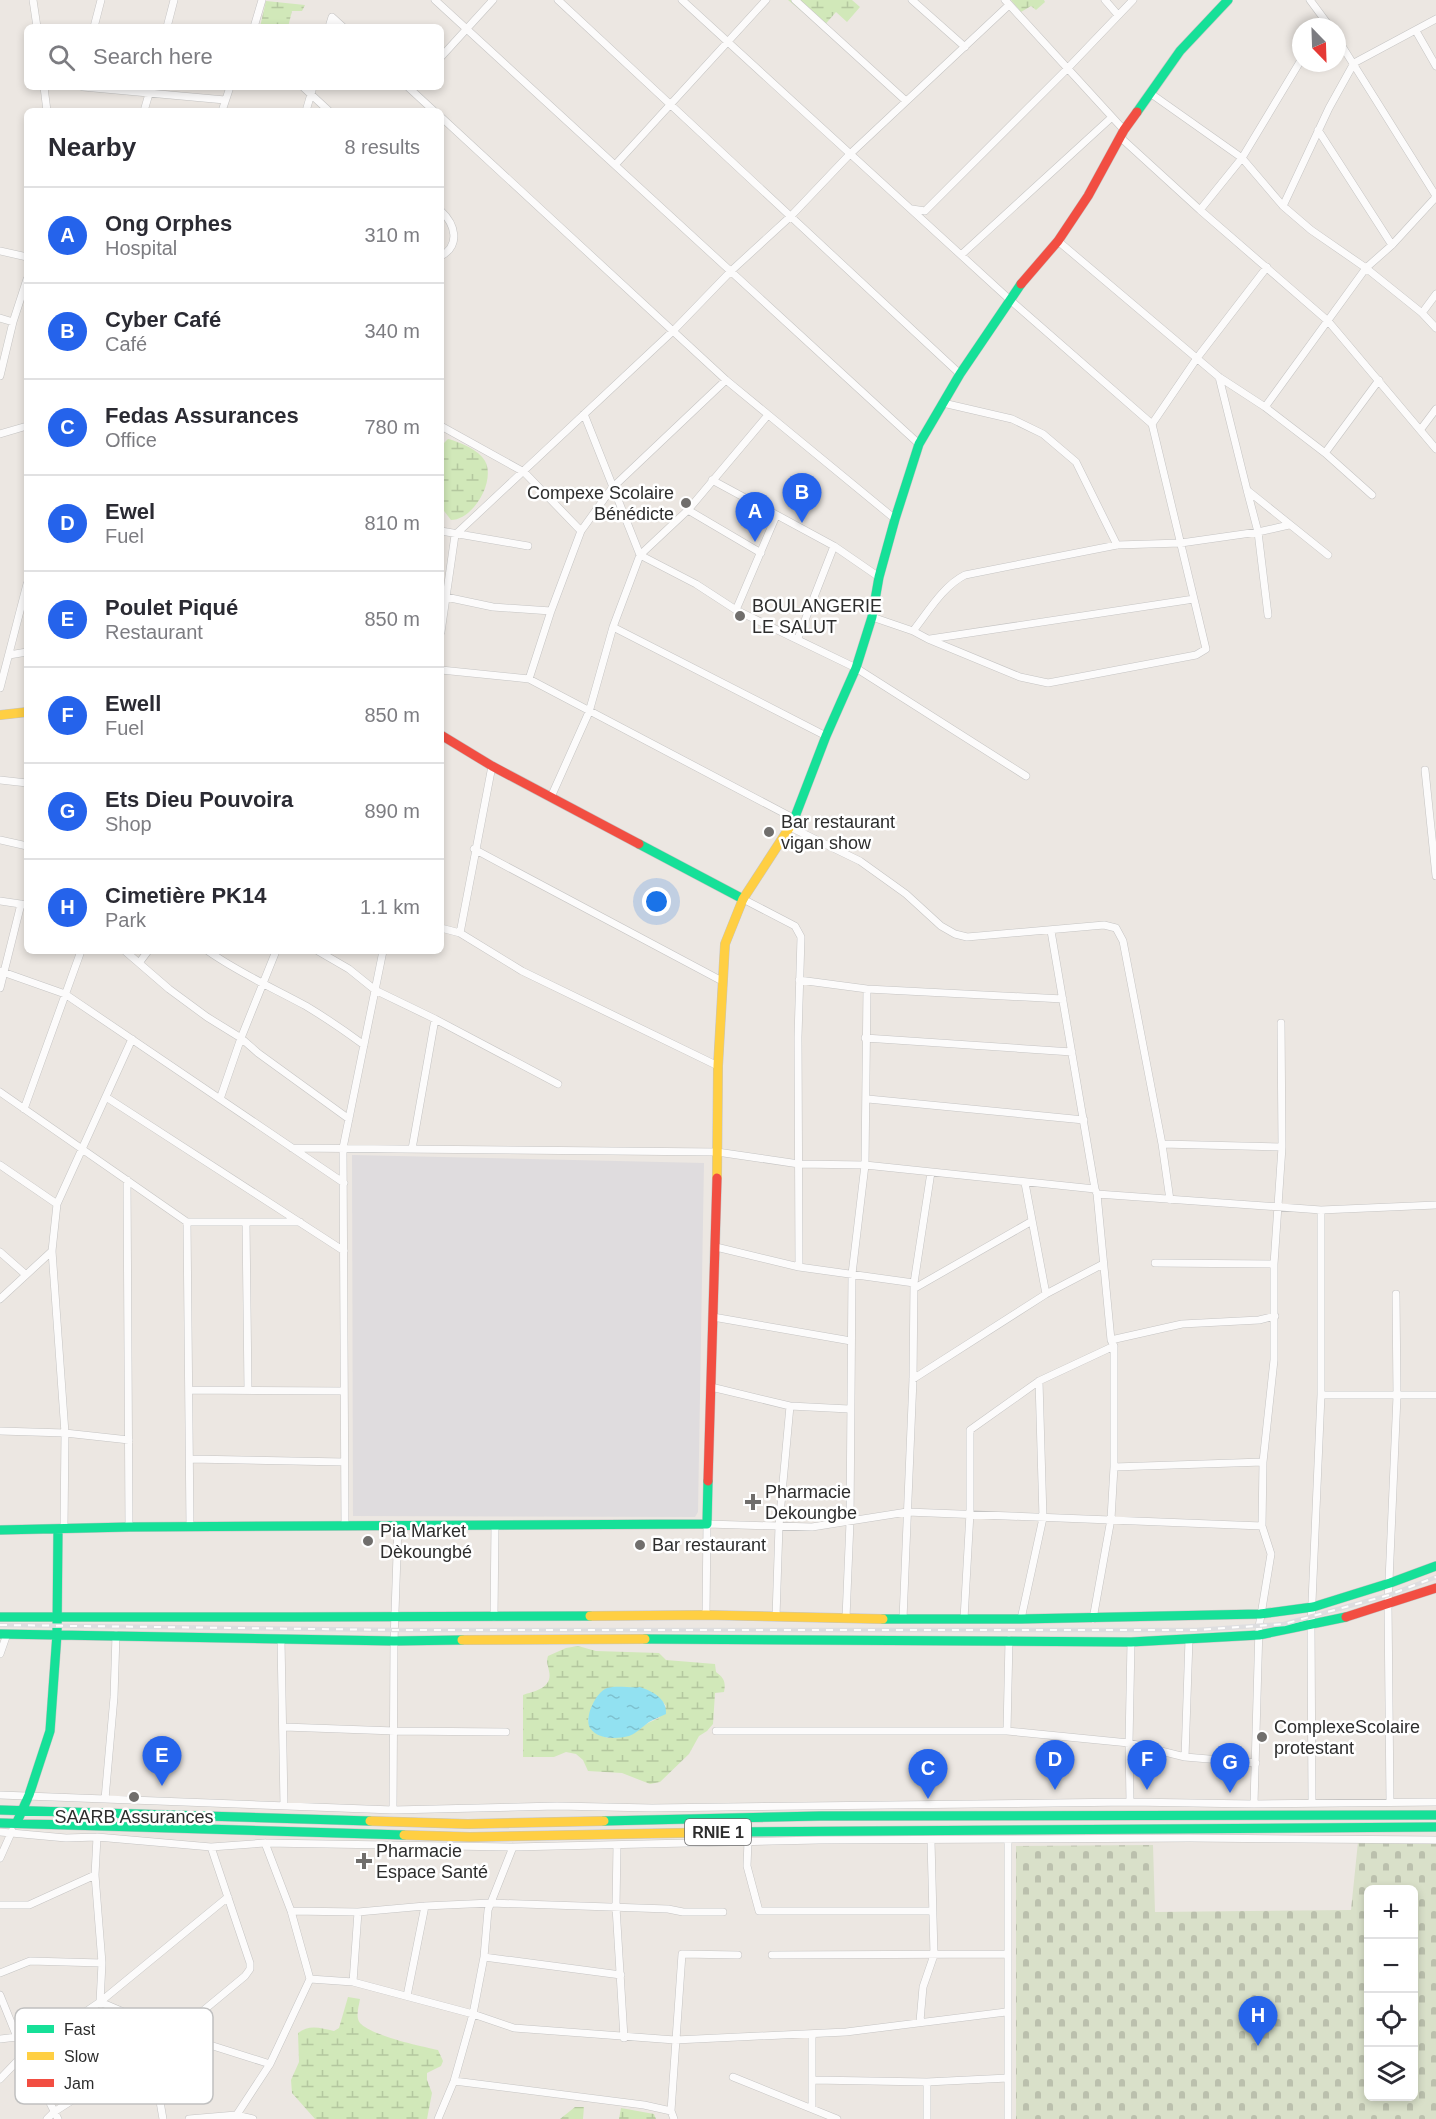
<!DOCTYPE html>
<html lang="en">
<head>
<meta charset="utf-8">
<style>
	body { margin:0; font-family:Arial,sans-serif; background:#f7f7f7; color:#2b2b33 }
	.controls { position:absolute; right:18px; bottom:18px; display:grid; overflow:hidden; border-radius:9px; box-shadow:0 3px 9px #0003 }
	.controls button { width:54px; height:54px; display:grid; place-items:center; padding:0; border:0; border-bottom:2px solid #e1e1e2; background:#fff; color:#2b2b33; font:30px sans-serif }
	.compass { position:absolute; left:1292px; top:18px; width:54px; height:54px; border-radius:50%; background:#fff; box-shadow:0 3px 9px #0003; rotate:157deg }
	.you { position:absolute; left:657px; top:902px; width:21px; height:21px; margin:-15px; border:4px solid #fff; border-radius:50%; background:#1a73e8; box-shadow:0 0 0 9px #1a73e833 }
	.badge { display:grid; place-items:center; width:39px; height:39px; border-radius:50%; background:#2563eb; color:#fff; font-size:20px; font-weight:700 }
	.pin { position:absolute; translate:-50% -50px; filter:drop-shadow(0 2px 3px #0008) }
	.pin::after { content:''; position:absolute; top:32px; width:21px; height:18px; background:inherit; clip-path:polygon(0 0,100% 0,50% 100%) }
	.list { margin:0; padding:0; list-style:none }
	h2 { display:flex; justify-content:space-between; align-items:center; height:78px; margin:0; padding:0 24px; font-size:26px }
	h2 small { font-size:20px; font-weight:400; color:#7c7c81 }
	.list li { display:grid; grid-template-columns:39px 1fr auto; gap:18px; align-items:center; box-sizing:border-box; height:96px; padding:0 24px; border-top:2px solid #e1e1e2 }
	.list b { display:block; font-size:22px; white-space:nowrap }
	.list p { margin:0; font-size:20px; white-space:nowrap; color:#7c7c81 }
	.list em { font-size:20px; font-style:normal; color:#7c7c81 }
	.icon { flex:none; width:33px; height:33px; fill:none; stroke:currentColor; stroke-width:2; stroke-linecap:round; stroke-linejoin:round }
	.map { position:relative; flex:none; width:1436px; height:2119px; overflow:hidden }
	.search { position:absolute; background:#fff; box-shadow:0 3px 9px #0003; left:24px; top:24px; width:420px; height:66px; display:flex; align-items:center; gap:15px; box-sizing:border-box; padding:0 21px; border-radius:9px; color:#7c7c81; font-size:22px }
	.panel { position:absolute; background:#fff; box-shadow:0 3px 9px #0003; left:24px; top:108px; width:420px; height:846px; border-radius:9px }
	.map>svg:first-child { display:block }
</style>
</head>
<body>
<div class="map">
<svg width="1436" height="2119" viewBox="0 0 1436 2119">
	<defs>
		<pattern id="wetland-marsh" width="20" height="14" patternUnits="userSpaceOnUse" patternTransform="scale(1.5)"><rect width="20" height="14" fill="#d1e8b9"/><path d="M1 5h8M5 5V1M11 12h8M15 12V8" fill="none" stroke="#b4c79f"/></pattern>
		<pattern id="cemetery-stones" width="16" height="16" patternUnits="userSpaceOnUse" patternTransform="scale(1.5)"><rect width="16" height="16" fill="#d9e0c9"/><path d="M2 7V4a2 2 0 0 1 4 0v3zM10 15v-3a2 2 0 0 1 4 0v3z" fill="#bbc0ad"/></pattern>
		<pattern id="water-ripples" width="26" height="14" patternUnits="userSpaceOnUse" patternTransform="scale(1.5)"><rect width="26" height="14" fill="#92e1f1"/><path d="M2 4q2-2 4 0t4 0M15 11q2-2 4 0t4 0" fill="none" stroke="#7ec1cf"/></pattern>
	</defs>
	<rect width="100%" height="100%" fill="#ece7e2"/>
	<path fill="#dfdcde" d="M352 1155 704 1163 698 1512 695 1517 353 1516Z"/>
	<path fill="url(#wetland-marsh)" fill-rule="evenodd" d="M788 0H852L860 7 847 22 836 12 822 28Z
		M1011 0H1044L1045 2 1036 10 1031 6 1021 12Z
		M266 1 305 5 302 11H292L288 27H260Z
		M448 439C460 442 479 450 485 461 496 481 473 520 451 520L441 507V476L444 468 441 450 443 444Z
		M578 1646 596 1651 659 1653 666 1660 715 1664 716 1672C724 1678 726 1682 724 1692L715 1693 713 1724 707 1731 699 1736 689 1754 660 1782 650 1784 622 1773 588 1771 583 1760 576 1754 566 1752 554 1757H523V1695C535 1691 553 1688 549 1671 548 1664 546 1663 548 1656L566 1648ZM608 1688C630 1688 653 1686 666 1706L659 1718 648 1723 630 1735 608 1738 597 1734 591 1728 588 1720 591 1711Z
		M348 1997 360 1999C359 2006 355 2017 360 2023 372 2036 420 2046 438 2050L443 2061 441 2066 427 2073V2080L432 2093 427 2119H315L292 2093 291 2080 299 2062 298 2033C309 2024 321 2028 334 2031L339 2028Z
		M575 2107H584L583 2119H560Z
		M621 2108 654 2114 656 2119H619Z"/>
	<path fill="url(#cemetery-stones)" fill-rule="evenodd" d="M1358 1842H1436V2119H1016V1846L1153 1845 1155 1912 1351 1910ZM1368 1890H1414V2096H1368Z"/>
	<path fill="url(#water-ripples)" d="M640 1687C654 1692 667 1699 666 1714 660 1717 654 1719 649 1722 642 1727 637 1733 629 1736 617 1739 598 1740 590 1728 584 1717 596 1692 607 1688 617 1685 630 1688 640 1687Z"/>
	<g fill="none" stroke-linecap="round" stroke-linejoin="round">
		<g stroke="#c5c4c3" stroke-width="8">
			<path id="street" d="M33 0 37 27
				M435 0 919 444
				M558 0 960 374
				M682 0 1009 299 1152 424 1206 649 1196 655 1048 683 1020 677 928 639 913 631
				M795 0 906 101
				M912 0 965 47
				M1005 0 1124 130
				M1105 0 1118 15
				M1310 0 1330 27
				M94 27 101 0
				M167 27 174 0
				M254 27 262 0
				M329 27 332 17 343 27
				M1416 31 1436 66
				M1337 38 1436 196
				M441 57 493 0
				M44 87 47 111
				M83 87 225 100
				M303 87 329 111
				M408 87 434 111
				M1150 93 1242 158 1283 206 1311 230 1366 268 1422 313 1436 328
				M144 111 151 87
				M222 111 230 87
				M306 111 313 87
				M441 117 726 380 895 519
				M1318 130 1392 245
				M1120 137 1200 210 1328 321 1436 449
				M615 165 766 0
				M1283 206 1329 108 1354 63 1436 19
				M912 209 925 211 1067 69 1133 0
				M1200 210 1242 158 1301 60
				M441 211C455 224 461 245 441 256
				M1058 241 1219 377 1265 407 1325 453 1372 495
				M0 251 27 257
				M961 255 1112 117
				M1422 313 1436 294
				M0 318 13 322
				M0 376 13 322 27 279
				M1219 377 1247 490 1328 555
				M943 403 1012 419 1043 434 1076 462 1117 545
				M1265 407 1366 268 1392 245 1436 197
				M584 414 640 555 696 584 736 610 856 668 1026 776
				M1152 424 1197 358 1267 267
				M441 426 524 472 581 531
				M1421 429 1436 409
				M0 434 27 426
				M1325 453 1379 380
				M712 480 834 546 879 577
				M1247 490 1258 532 1268 615
				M688 510 761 553
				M441 531 528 546
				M441 596 493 607 551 611
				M736 610 776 516
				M872 617 913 631C928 612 943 586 965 575L1117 545 1181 543 1258 532 1289 525
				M613 627 826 736
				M441 632 455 535 673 331 731 271 791 216 850 154 1009 5
				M798 638 834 546
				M930 639 1194 599
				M9 655 27 652
				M441 670 529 679 795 819
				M529 679 551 611 581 531 612 488 726 380
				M0 688 27 584
				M492 766 460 933 522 971 718 1066
				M1425 770 1436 876
				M0 780 27 783
				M551 797 589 712 613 627 640 555 688 510 768 415
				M790 827 860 861 906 894 941 926 955 934 967 937 1104 925 1116 928 1123 941 1162 1144 1170 1200
				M0 840 27 846
				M474 849 722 981
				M743 899 795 926 801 937 798 1037 799 1267
				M0 901 27 905
				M441 928 460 933
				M1051 931 1095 1189
				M125 951 169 989 207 1017 241 1038 258 1053 349 1119
				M208 951C239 973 273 988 306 1006 326 1018 345 1031 364 1045
				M318 951 349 969 375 990 435 1019 558 1084
				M139 963 148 951
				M0 971 65 994 344 1183
				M799 980 867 989 1063 999
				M0 988 21 904
				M865 1038 1072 1052
				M0 1092 187 1222H300
				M106 1097 344 1251
				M220 1099 241 1038 276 951
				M868 1099 1084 1120
				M24 1109 81 951
				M1162 1144 1282 1147
				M292 1148 717 1152 799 1164 865 1165 1095 1189 1097 1194 1321 1210 1436 1205
				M412 1149 435 1019
				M0 1165 57 1204
				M127 1180 129 1527
				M1025 1183 1046 1294
				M187 1222 190 1527
				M246 1222 248 1390
				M716 1247 799 1267 914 1283
				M0 1252 25 1274
				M1155 1263 1274 1264
				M915 1288 1032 1221
				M0 1299 52 1251
				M713 1317 851 1341
				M1111 1340 1182 1324 1259 1320 1275 1316
				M913 1379 1046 1294 1103 1264
				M711 1387 790 1406 849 1409
				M189 1390 344 1391
				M1321 1395H1436
				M0 1431 65 1433 129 1440
				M190 1459 344 1462
				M1114 1467 1263 1462
				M345 1526 343 1148 383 951
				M64 1528 65 1433 52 1251 57 1204 132 1039
				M706 1615 707 1524 812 1527 907 1512 1262 1526
				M494 1617 495 1525
				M776 1617 779 1526 790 1406
				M846 1618 850 1522 852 1274 865 1165 867 989
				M903 1619 913 1379 914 1283 931 1172
				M964 1619 970 1513V1430L1039 1381 1114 1346
				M1021 1619 1043 1518 1039 1381
				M1093 1619 1111 1519 1114 1467V1346L1111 1340 1097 1194
				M281 1640 284 1806
				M0 1654 7 1634
				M284 1727 395 1731 506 1732
				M716 1731H1007L1129 1743 1185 1757 1256 1763
				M1007 1731 1009 1640
				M1185 1757 1189 1639
				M0 1795 393 1810 557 1806 652 1808 1130 1802 1254 1804 1436 1802
				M105 1799 114 1697 116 1635
				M1130 1802 1129 1743 1131 1642
				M1390 1802 1388 1604 1397 1396 1396 1294
				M1312 1803 1311 1625 1321 1395V1210
				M1254 1804 1259 1627 1271 1554 1262 1526 1263 1462 1274 1360V1264L1282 1147 1281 1023
				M393 1810 394 1641 398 1526
				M0 1832 66 1838 97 1837 211 1847 265 1843 513 1847 819 1840 1190 1838 1436 1840
				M97 1837 95 1875 102 1963 100 2002
				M1008 1840V2119
				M748 1841 747 1866 759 1911H932
				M617 1845 616 1907 624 2038
				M0 1858 12 1831
				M0 1905H29L95 1875
				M291 1911 358 1912 425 1906 491 1903 668 1909 683 1912H723
				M772 1955 1007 1954
				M484 1957 621 1975
				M0 1973 30 1961 102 1963
				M310 1979 353 1982 473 2014 514 2028 675 2040 846 2032 1006 2012
				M353 1982 358 1912
				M0 1995 17 2037 58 2119
				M407 1996 425 1906
				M100 2002 175 2034 270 2064
				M920 2021 923 1987 934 1955 931 1841
				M812 2034V2108
				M0 2039 17 2037
				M151 2049 163 2119
				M733 2077 837 2119
				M0 2079 25 2053 100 2002 228 1897
				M813 2080 927 2082 1008 2078
				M454 2081 644 2105 671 2111
				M927 2082V2119
				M47 2119 54 2112 175 2034 245 1976 250 1969V1963L211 1847
				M189 2119 236 2115 253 2119
				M234 2119 270 2064 310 1979 291 1911 265 1843
				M438 2119 454 2081 473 2014 484 1957 488 1910 513 1847
				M674 2119 671 2111 682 1954 738 1955"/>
		</g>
		<g stroke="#c5c4c3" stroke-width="10">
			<path id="fast" d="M1137 112 1180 51 1228 0
				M793 822 826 736 856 668 872 617 879 577 895 519 919 444 960 374 1021 284
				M639 844 743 899
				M0 1530 129 1527 707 1524 708 1481
				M0 1617C197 1616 393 1618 590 1616
				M883 1619H1021L1260 1614 1313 1607 1390 1583 1436 1566
				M0 1634 394 1641 462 1640
				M645 1639 1131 1642 1259 1635 1346 1617
				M0 1810 370 1821
				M604 1821 820 1816 1436 1815
				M17 1822 29 1795 50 1731 57 1634 58 1529
				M0 1823 404 1835
				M730 1832 1436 1827"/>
		</g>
		<g stroke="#c5c4c3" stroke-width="10">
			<path id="slow" d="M0 715 27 712
				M717 1178 718 1066 725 944 743 899 793 822
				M590 1616 706 1615 883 1619
				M462 1640 645 1639
				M370 1821 468 1824 604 1821
				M404 1835 470 1837 730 1832"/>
		</g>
		<g stroke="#c5c4c3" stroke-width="10">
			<path id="jam" d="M1021 284 1058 241 1088 196 1124 130 1137 112
				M441 735 492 766 639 844
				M708 1481 717 1178
				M1346 1617 1436 1588"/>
		</g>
		<use href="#street" stroke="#fcfbfb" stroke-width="7"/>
		<use href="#fast" stroke="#16e098" stroke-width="9"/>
		<use href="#slow" stroke="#ffcf43" stroke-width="9"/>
		<use href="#jam" stroke="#f24e42" stroke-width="9"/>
		<g stroke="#dedee0" stroke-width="4.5">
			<path id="rail" d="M0 1625 395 1630H1197L1284 1624 1389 1595 1436 1577"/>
		</g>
		<use href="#rail" stroke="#fff" stroke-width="2" stroke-dasharray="7" stroke-linecap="butt"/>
	</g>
	<g fill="#706e6c" stroke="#fff" stroke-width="2">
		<circle cx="686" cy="503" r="6"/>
		<circle cx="740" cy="616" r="6"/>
		<circle cx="769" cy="832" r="6"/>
		<path d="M750 1493h6v6h6v6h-6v6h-6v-6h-6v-6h6z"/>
		<circle cx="368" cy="1541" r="6"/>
		<circle cx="640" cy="1545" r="6"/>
		<circle cx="1262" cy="1737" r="6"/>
		<circle cx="134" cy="1797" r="6"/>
		<path d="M361 1852h6v6h6v6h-6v6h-6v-6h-6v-6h6z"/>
	</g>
	<g text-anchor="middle" stroke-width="5" stroke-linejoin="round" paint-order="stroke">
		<rect fill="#fff" stroke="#6c6c6c" stroke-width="1.5" x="685" y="1819" width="66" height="26" rx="4.5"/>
		<g font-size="16" font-weight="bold" fill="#2d2d2d">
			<text x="718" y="1838">RNIE 1</text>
		</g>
		<g font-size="18" fill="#2d2d2d" stroke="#fff" text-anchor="start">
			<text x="674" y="499" text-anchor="end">Compexe Scolaire<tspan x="674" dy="21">Bénédicte</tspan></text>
			<text x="752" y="612">BOULANGERIE<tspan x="752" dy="21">LE SALUT</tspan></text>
			<text x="781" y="828">Bar restaurant<tspan x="781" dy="21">vigan show</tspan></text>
			<text x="765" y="1498">Pharmacie<tspan x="765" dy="21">Dekoungbe</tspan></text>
			<text x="380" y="1537">Pia Market<tspan x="380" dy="21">Dèkoungbé</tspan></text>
			<text x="652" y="1551">Bar restaurant</text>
			<text x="1274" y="1733">ComplexeScolaire<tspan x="1274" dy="21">protestant</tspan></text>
			<text x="134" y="1823" text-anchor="middle">SAARB Assurances</text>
			<text x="376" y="1857">Pharmacie<tspan x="376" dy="21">Espace Santé</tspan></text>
		</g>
	</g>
	<rect x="15" y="2008" width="198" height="96" rx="9" fill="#fff" stroke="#c0c0c0" stroke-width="1.5"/>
	<rect x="27" y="2025" width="27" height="8" fill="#16e098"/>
	<rect x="27" y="2052" width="27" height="8" fill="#ffcf43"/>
	<rect x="27" y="2079" width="27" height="8" fill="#f24e42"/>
	<g font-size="16" fill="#2d2d2d">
		<text x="64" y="2035">Fast</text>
		<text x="64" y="2062">Slow</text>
		<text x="64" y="2089">Jam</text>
	</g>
</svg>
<div class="controls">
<button>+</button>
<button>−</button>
<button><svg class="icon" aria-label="locate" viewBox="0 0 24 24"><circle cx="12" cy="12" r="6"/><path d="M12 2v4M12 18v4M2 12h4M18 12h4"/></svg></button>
<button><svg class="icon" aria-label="layers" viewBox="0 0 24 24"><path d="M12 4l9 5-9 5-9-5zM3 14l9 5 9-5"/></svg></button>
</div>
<svg class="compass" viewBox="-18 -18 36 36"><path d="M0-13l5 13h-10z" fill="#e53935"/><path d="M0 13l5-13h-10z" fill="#7c7c81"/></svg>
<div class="you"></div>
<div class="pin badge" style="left:755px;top:542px">A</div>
<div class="pin badge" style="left:802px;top:523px">B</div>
<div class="pin badge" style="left:928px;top:1799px">C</div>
<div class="pin badge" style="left:1055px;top:1790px">D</div>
<div class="pin badge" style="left:162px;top:1786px">E</div>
<div class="pin badge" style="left:1147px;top:1790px">F</div>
<div class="pin badge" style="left:1230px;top:1793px">G</div>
<div class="pin badge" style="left:1258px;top:2046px">H</div>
<div class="search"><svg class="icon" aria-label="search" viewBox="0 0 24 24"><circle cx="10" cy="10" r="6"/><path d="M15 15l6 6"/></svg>Search here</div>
<section class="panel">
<h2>Nearby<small>8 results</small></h2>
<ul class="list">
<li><span class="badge">A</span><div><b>Ong Orphes</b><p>Hospital</p></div><em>310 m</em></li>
<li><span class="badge">B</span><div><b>Cyber Café</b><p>Café</p></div><em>340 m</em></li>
<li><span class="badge">C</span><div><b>Fedas Assurances</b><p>Office</p></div><em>780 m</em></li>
<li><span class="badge">D</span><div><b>Ewel</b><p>Fuel</p></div><em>810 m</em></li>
<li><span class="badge">E</span><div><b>Poulet Piqué</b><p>Restaurant</p></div><em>850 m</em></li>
<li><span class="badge">F</span><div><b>Ewell</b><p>Fuel</p></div><em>850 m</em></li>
<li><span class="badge">G</span><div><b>Ets Dieu Pouvoira</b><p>Shop</p></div><em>890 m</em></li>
<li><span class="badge">H</span><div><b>Cimetière PK14</b><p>Park</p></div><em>1.1 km</em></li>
</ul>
</section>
</div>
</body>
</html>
